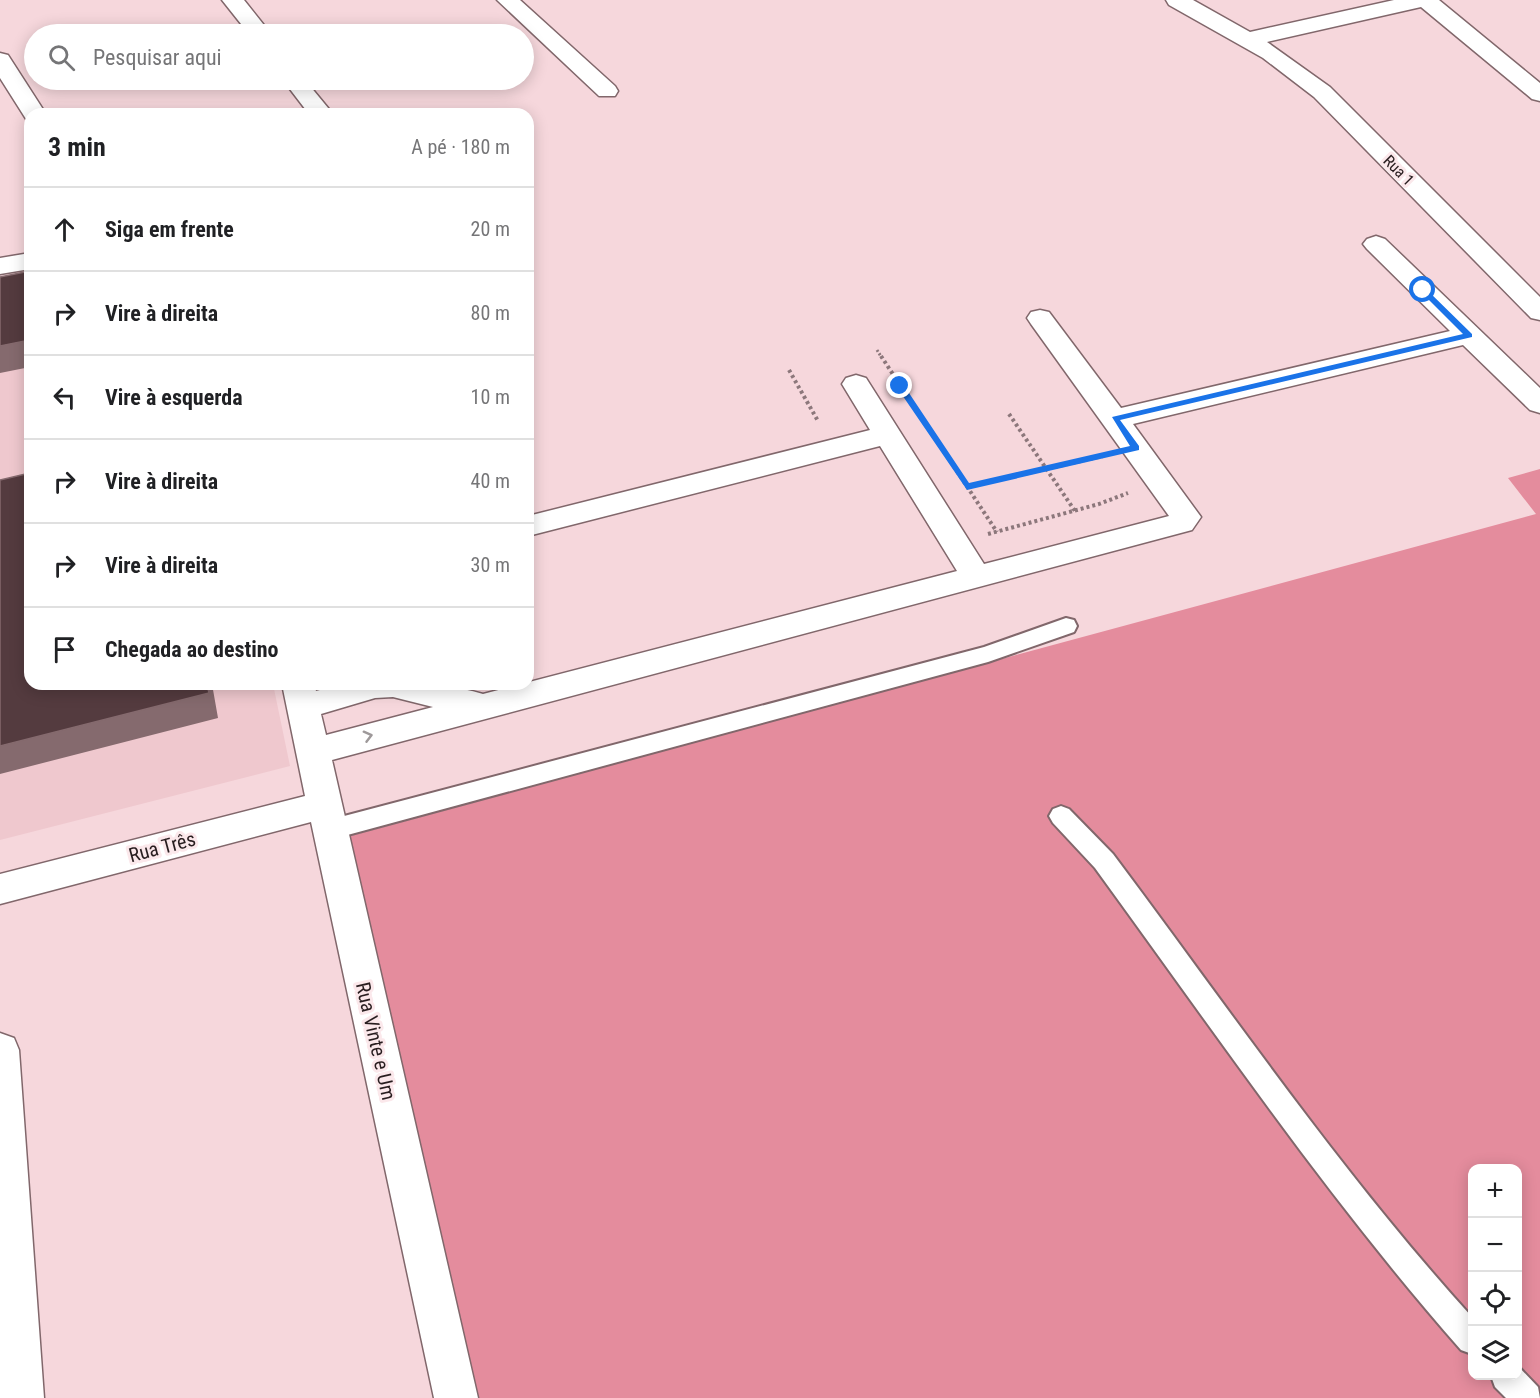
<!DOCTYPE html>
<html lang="pt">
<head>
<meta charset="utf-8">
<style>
	body { margin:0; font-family:"Roboto Condensed",sans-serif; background:#f2f2f2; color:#202124 }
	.controls { position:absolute; right:18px; bottom:18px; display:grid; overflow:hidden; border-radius:12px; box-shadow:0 3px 15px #0003 }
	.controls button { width:54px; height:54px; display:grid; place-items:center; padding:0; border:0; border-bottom:2px solid #e0e0e0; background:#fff; color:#202124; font:30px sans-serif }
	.stop { position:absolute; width:18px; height:18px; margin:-14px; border:4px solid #1a73e8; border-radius:50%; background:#fff }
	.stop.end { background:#1a73e8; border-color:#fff; box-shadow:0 2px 6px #0008 }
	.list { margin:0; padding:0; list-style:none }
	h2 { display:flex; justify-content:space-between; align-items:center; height:78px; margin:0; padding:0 24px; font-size:26px }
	h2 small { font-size:20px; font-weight:400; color:#757577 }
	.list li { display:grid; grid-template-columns:39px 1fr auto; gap:18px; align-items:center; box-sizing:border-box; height:84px; padding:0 24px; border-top:2px solid #e0e0e0 }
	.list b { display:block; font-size:22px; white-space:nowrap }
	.list em { font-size:20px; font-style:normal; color:#757577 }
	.icon { flex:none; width:33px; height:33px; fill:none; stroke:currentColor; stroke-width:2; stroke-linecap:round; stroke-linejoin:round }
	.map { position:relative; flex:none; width:1540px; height:1398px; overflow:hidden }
	.search { position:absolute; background:#fff; box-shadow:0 3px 15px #0003; left:24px; top:24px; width:510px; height:66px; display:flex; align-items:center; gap:15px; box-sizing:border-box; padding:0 21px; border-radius:33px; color:#757577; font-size:22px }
	.panel { position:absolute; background:#fff; box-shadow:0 3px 15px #0003; left:24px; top:108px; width:510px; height:582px; border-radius:18px }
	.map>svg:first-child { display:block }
</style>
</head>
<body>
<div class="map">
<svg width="1540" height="1398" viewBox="0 0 1540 1398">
	<rect width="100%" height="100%" fill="#f6d7dc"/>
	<path fill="#efc8ce" d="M30 277V684H273L290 766 0 840V283Z"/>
	<path fill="#e48c9d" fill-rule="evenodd" d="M1540 469V1398H456L331 841 1536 514 1508 478ZM1472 1168H1518V1376H1472Z"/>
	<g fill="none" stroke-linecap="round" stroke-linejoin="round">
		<g stroke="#81676b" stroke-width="4">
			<path id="lane" d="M1066 618 1074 620 1077 626 1074 632 988 662 329 840 321 837 317 830 321 823 329 820 984 647Z
				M1061 806 1069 809 1113 854C1230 1010 1341 1173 1472 1317V1354L1461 1350C1328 1199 1214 1031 1095 868L1053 823 1049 816 1053 809Z
				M1518 1366 1538 1387 1540 1398H1506L1495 1387 1491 1376H1518Z"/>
		</g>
		<g stroke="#81676b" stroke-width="3">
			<path id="street" d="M222 0H244L271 34H249Z
				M497 0H520L615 86 618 91 615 96H599Z
				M1166 0H1193L1250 32 1394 0H1439L1540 83V101L1532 99 1421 7 1267 42 1330 87 1540 297V320L1531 318 1314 97 1263 58 1169 5Z
				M0 53 8 55 46 114H30V120L26 119 0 78Z
				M283 80H305L333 114H309Z
				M1376 236 1385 239 1540 388V413L1530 410 1463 345 1133 424 1201 517 1192 530 332 760 478 1398H434L311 822 0 904V874L305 796 282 684H314L316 691C361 678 437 680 483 694L957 571 880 446 528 536V516L870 430 842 384 846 378 856 375 866 378 984 564 1169 516 1031 324 1027 318 1031 312 1040 310 1049 312 1121 408 1450 331 1367 249 1363 244 1367 239ZM393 697 433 707 326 735 321 714 375 698Z
				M30 253V269L0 274V258Z
				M0 1033 14 1038 19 1050 44 1398H0Z"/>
		</g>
		<path stroke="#8c777b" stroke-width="3" stroke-dasharray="2 2" stroke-linecap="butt" d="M877 350 882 358"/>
		<path stroke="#8c777b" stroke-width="4" stroke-dasharray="3 3" stroke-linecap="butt" d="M881 356 997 532
			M789 370 818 421
			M1009 414 1075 511
			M967 487 1103 456
			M988 534 1099 504 1128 493"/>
		<use href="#lane" fill="#fff" fill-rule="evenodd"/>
		<use href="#street" fill="#fff" fill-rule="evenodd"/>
	</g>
	<path fill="#856a6e" d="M30 340V367L0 373V346Z
		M207 684H212L218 718 0 774V746Z"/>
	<path fill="#543b3f" stroke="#856a6e" stroke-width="1.5" d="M30 271V340L0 346V277Z
		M30 473V684H207L209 693 0 746V480Z"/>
	<defs><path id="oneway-chevron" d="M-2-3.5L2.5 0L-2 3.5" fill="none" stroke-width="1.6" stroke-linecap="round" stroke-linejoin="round" transform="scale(1.5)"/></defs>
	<use stroke="#9e999a" href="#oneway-chevron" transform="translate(368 736) rotate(-15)"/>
	<path fill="#1a73e8" d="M1420 288H1425L1472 334V337L1120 420 1139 446V450L967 490 896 386 903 384 969 483 1130 446 1112 417 1463 334 1420 291Z"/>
	<g text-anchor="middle" stroke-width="6" stroke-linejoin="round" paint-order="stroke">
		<g font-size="16" fill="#281d1f" stroke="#fbe8eb">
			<text transform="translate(1399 170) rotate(45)" y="6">Rua 1</text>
		</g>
		<g font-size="20" fill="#281d1f" stroke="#fbe8eb">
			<text transform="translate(162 847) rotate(-15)" y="7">Rua Três</text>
			<text transform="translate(376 1041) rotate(77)" y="7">Rua Vinte e Um</text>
		</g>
	</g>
</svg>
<div class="controls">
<button>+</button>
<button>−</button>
<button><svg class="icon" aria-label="locate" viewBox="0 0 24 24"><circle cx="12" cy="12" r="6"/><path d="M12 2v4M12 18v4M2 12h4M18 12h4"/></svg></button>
<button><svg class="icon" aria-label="layers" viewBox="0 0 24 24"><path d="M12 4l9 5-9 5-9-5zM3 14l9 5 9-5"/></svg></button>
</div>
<div class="stop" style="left:1423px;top:290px"></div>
<div class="stop end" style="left:900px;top:386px"></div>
<div class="search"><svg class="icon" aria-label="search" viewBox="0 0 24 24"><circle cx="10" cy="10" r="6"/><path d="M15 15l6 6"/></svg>Pesquisar aqui</div>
<section class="panel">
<h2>3 min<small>A pé · 180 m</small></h2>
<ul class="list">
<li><svg class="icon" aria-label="ahead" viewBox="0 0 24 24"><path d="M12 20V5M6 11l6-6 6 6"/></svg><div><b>Siga em frente</b></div><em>20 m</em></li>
<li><svg class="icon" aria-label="right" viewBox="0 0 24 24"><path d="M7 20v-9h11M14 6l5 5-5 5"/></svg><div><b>Vire à direita</b></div><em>80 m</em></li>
<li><svg class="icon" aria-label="left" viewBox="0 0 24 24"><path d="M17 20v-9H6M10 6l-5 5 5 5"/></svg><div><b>Vire à esquerda</b></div><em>10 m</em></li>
<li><svg class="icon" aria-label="right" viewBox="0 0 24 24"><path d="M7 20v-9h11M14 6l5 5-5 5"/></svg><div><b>Vire à direita</b></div><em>40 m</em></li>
<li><svg class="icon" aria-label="right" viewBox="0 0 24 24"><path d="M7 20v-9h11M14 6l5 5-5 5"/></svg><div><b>Vire à direita</b></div><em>30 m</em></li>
<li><svg class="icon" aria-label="arrive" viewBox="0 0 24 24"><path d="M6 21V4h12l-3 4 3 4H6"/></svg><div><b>Chegada ao destino</b></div></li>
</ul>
</section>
</div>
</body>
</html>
